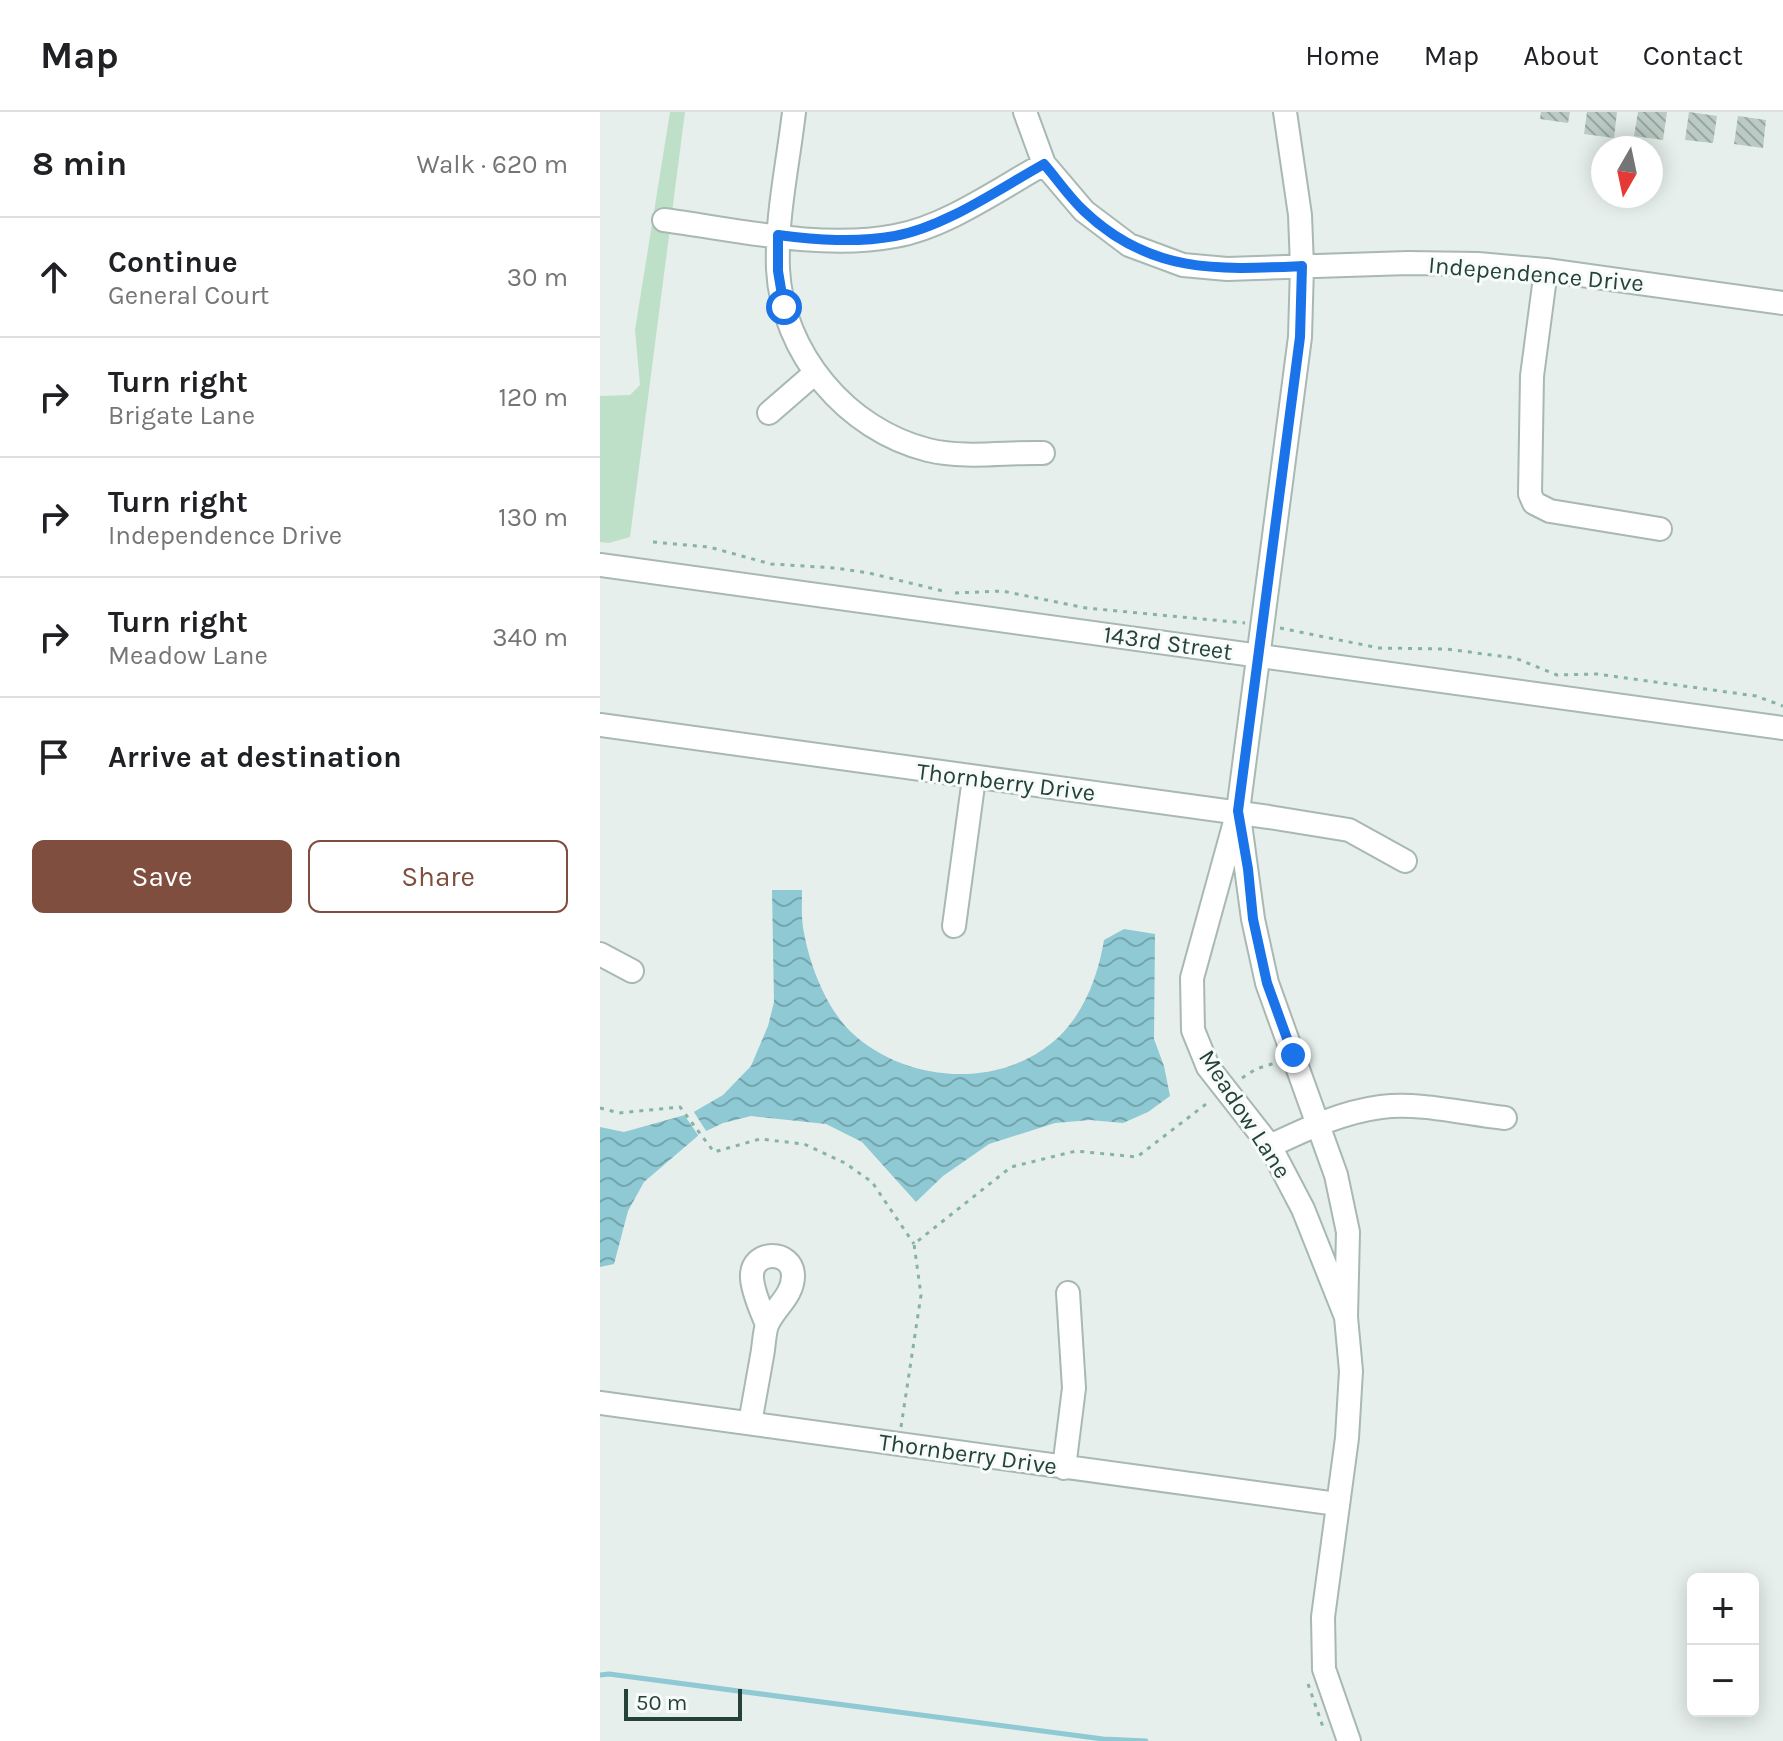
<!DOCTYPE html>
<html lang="en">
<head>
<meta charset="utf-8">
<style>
	body { margin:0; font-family:Karla,sans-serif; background:#f2f2f2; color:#202124 }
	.controls { position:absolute; right:24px; bottom:24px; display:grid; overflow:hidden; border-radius:12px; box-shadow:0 4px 20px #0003 }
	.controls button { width:72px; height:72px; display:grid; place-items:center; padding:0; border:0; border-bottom:2px solid #e0e0e0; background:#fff; color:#202124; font:40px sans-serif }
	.compass { position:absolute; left:991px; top:24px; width:72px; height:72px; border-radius:50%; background:#fff; box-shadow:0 4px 20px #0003; rotate:189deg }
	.scale { position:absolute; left:24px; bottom:20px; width:118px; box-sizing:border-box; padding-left:8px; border:4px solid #24423a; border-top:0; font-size:22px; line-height:28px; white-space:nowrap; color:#24423a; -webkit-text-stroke:6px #f7fbf9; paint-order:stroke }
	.stop { position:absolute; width:24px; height:24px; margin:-18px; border:6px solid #1a73e8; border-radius:50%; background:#fff }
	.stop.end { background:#1a73e8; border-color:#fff; box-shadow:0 2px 8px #0008 }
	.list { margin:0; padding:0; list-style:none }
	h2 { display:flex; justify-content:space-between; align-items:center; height:104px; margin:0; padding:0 32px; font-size:34px }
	h2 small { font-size:26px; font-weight:400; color:#757577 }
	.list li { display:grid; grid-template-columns:52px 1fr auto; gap:24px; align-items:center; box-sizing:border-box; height:120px; padding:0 32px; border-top:2px solid #e0e0e0 }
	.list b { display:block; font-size:30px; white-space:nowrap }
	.list p { margin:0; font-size:26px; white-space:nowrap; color:#757577 }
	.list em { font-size:26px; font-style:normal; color:#757577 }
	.actions { display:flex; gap:16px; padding:24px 32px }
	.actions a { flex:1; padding:18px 0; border:2px solid #7f4e3f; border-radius:12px; text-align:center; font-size:28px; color:#7f4e3f }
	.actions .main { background:#7f4e3f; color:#fff }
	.icon { flex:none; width:44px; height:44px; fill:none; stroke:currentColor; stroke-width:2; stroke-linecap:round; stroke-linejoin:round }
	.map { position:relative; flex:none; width:1183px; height:1629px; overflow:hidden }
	header { display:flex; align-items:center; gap:48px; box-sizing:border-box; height:112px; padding:0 40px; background:#fff; border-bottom:2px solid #e0e0e0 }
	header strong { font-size:38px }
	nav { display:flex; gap:44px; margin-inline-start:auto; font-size:28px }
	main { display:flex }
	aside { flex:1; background:#fff }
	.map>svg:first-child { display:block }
</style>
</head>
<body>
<header>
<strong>Map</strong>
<nav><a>Home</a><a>Map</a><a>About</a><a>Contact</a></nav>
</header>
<main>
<aside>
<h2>8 min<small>Walk · 620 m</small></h2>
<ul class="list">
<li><svg class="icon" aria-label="ahead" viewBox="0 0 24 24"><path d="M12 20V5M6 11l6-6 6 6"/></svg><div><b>Continue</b><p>General Court</p></div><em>30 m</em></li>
<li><svg class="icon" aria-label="right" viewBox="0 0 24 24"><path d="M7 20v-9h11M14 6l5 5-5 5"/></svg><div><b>Turn right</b><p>Brigate Lane</p></div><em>120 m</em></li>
<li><svg class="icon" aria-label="right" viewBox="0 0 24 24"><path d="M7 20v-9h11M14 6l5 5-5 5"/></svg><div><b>Turn right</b><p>Independence Drive</p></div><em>130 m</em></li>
<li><svg class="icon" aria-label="right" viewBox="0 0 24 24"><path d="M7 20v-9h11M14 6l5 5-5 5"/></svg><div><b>Turn right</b><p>Meadow Lane</p></div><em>340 m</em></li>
<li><svg class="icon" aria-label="arrive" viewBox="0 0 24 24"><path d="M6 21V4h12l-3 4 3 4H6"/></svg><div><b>Arrive at destination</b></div></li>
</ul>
<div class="actions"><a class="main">Save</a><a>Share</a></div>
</aside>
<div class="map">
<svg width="1183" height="1629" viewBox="0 0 1183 1629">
	<defs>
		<pattern id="water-waves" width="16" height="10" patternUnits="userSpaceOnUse" patternTransform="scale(2)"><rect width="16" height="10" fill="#8ec9d4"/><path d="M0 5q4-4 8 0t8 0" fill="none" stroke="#74a5ad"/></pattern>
		<pattern id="building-back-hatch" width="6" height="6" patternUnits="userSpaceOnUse" patternTransform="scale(2)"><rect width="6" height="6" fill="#bbcac4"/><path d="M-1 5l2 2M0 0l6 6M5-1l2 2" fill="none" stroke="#98a6a0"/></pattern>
	</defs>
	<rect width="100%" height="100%" fill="#e6efeb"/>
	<path fill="#bfe0c8" d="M70 0H85L30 425 9 431 0 430V284L30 283 40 273 35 218Z"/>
	<path fill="url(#water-waves)" d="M172 778H202C202 792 201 807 204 821 210 854 226 896 251 920 304 970 395 978 453 930 483 905 498 865 504 828L524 817 555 822 554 927 564 954 570 984 548 1000 523 1011 490 1008 455 1011 389 1032 343 1064 316 1090 262 1030 226 1012 151 1004 123 1011 100 1022 44 1070 28 1099 14 1152 0 1155V1015L24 1020 92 1001 123 983 151 954 168 914 174 890Z"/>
	<path fill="#e6efeb" d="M92 997 108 1022 100 1026 83 1001Z"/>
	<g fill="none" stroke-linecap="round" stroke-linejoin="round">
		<path stroke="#8ec9d4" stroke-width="5" d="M0 1563 9 1562 503 1627 546 1629"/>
	</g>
	<path fill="url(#building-back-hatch)" d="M941 0H970L968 11 940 7Z
		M987 0H1017L1014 26 984 22Z
		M1038 0H1067L1063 28 1034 24Z
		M1089 0 1117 4 1113 31 1085 28Z
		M1138 4 1166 8 1163 36 1134 32Z"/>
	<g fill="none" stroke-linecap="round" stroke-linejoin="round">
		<g stroke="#a8b8b2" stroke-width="26">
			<path id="minor" d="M194 0C188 52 176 105 178 157 182 241 247 318 328 338 366 347 404 340 443 341
				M425 0 444 52 484 99 529 133 583 153 627 157 808 151 878 152 946 158 1183 191
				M685 0 700 103 702 154 700 225 638 699 592 866 593 918 608 955 670 1034 703 1097 746 1205
				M64 108C138 118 222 138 295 124 346 115 399 77 444 52
				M946 158 932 264 930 382 934 391 950 399 1060 417
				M169 301 215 261
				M0 453 1183 616
				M0 613 669 705 749 718 805 749
				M639 704 653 807 667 871 736 1063 748 1120 746 1205 751 1259 747 1326 723 1505 724 1557 749 1629
				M354 814 374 666
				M0 842 32 859
				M670 1034C706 1017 742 1000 781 995 821 990 865 1002 905 1006
				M0 1291 737 1392
				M150 1311C154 1289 158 1266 162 1244 164 1234 164 1222 167 1213 174 1196 193 1184 193 1164 193 1137 150 1137 152 1166 153 1182 162 1199 167 1213
				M464 1356 474 1276 468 1181"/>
		</g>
		<path stroke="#86b3a5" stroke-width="3" stroke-dasharray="4 6" stroke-linecap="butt" d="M53 430 109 435 171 452 236 456 269 461 347 480
			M355 481 402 479 486 496 645 511
			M680 516 779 536 846 537 915 546 957 563 997 562 1156 584 1183 594
			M642 966 656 957 675 951
			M0 996 19 1001 80 995 114 1040 160 1027 204 1032 245 1051 272 1070 314 1132
			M301 1315 321 1183 314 1132 411 1055 476 1039 537 1045 610 989
			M708 1572 724 1618"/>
		<use href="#minor" stroke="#fff" stroke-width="22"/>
	</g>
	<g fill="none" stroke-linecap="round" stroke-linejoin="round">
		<path stroke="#1a73e8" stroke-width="10" d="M184 195 178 159V123C217 128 256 131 295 124 345 115 399 77 444 52 457 67 469 85 484 99 550 162 618 158 702 154L700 225 638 699 648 757 653 807 667 871 693 943"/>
	</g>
	<g text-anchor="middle" stroke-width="6" stroke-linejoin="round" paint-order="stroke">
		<g font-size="24" fill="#24423a" stroke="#f7fbf9">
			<text transform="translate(936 162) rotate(5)" y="8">Independence Drive</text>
			<text transform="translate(568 531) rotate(8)" y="8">143rd Street</text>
			<text transform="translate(406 670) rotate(7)" y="8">Thornberry Drive</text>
			<text transform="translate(645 1002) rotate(57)" y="8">Meadow Lane</text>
			<text transform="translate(368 1342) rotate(8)" y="8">Thornberry Drive</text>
		</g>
	</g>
</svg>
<div class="controls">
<button>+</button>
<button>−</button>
</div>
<svg class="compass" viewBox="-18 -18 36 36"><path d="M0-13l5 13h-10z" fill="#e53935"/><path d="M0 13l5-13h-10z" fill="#757577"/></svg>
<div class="scale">50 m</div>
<div class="stop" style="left:184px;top:195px"></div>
<div class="stop end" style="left:693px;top:943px"></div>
</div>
</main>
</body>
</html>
